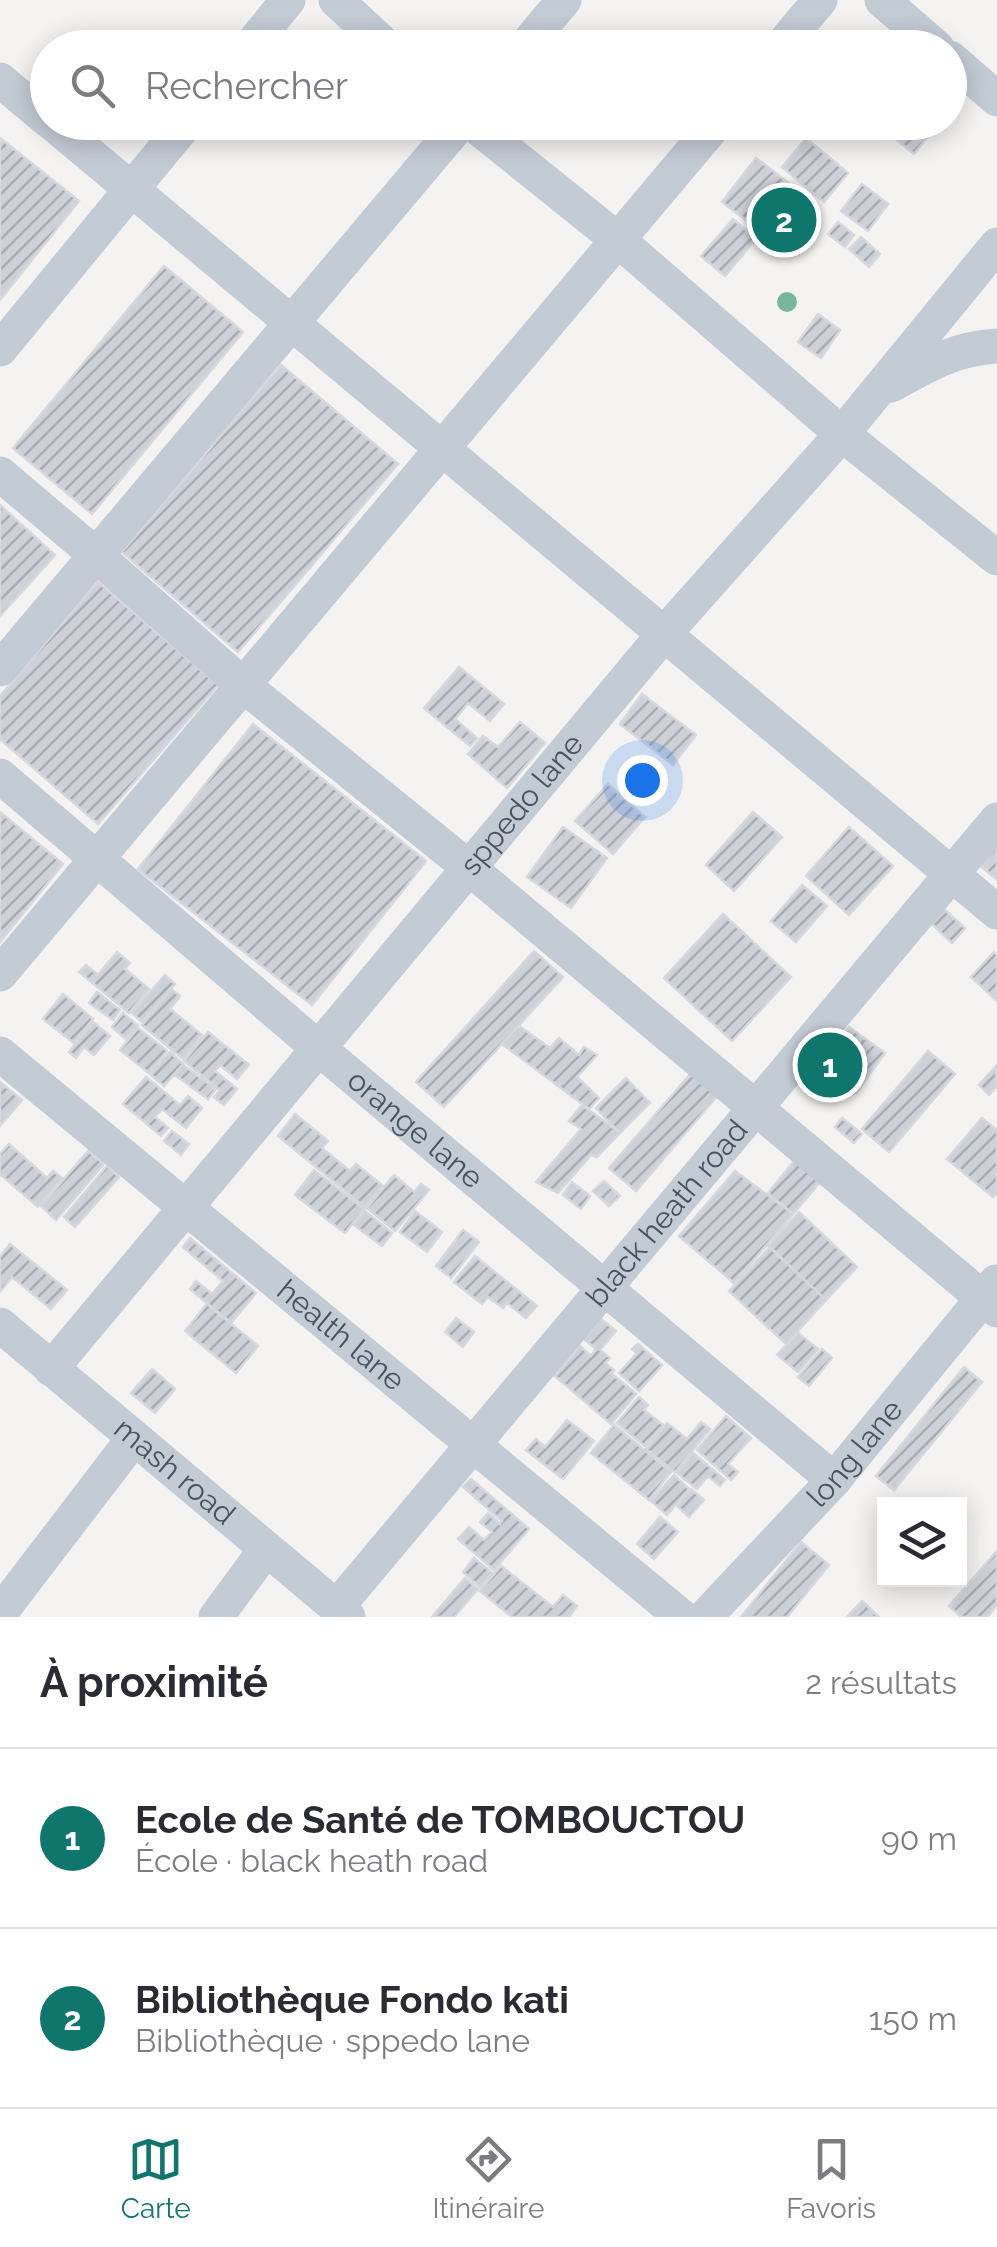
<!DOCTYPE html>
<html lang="fr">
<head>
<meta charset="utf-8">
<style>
	body { margin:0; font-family:Raleway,sans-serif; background:#f2f2f3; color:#2b2b33 }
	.controls { position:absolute; right:30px; bottom:30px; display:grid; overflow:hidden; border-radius:0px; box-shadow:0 5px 25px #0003 }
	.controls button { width:90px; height:90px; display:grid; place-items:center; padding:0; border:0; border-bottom:2px solid #e1e1e2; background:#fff; color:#2b2b33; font:50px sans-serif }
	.you { position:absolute; left:642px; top:780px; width:35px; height:35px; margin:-25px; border:8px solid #fff; border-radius:50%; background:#1a73e8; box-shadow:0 0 0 15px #1a73e833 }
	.badge { display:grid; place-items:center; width:65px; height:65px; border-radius:50%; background:#0f766e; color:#fff; font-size:32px; font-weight:700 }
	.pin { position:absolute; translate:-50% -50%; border:5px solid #fff; box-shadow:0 2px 10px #0006 }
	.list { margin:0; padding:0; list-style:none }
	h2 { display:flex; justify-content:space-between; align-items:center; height:130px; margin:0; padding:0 40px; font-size:42px }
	h2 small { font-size:32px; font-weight:400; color:#7c7c81 }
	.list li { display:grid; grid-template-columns:65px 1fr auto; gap:30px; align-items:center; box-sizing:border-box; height:180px; padding:0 40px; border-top:2px solid #e1e1e2 }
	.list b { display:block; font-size:38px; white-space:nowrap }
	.list p { margin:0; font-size:32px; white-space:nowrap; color:#7c7c81 }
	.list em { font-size:32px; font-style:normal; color:#7c7c81 }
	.icon { flex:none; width:55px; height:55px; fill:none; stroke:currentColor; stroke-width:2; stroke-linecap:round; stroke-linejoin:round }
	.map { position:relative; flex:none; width:997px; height:1617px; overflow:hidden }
	.search { position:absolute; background:#fff; box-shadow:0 5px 25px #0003; left:30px; right:30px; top:30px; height:110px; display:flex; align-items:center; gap:25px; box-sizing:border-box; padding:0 35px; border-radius:55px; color:#7c7c81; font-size:38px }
	.sheet { height:490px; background:#fff }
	nav { display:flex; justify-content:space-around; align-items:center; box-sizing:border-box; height:140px; border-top:2px solid #e1e1e2; background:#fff; font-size:28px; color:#7c7c81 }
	nav a { display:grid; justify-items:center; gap:5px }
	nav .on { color:#0f766e }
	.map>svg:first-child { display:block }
</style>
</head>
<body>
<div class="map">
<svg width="997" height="1617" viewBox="0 0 997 1617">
	<defs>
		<pattern id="building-hatch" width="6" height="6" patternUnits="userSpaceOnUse" patternTransform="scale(2.5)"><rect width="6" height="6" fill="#ced1d8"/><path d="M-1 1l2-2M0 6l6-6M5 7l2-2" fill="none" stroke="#a9acb3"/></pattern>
	</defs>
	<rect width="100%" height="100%" fill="#f5f3f2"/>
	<path fill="url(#building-hatch)" stroke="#d6d8de" stroke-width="2.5" d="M911 122H939L914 154 897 140Z
		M0 138 79 201 0 300Z
		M806 138 848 173 824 202 782 167Z
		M756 158 794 187 760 231 722 202Z
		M862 184 888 204 868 231 841 211Z
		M796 193 809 205 775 247 762 235Z
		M733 219 756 239 725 276 701 256Z
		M838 222 854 235 845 247 828 234Z
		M861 237 880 254 869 267 849 249Z
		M164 266 243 332 92 514 13 448Z
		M818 314 840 330 821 358 798 342Z
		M281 365 398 464 238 652 122 552Z
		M0 505 55 555 0 616Z
		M98 582 218 685 98 824 0 739V696Z
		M459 667 504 704 490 721 468 703 455 719 477 738 470 746 424 708Z
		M642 694 696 735 673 765 620 724Z
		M520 722 545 743 507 788 468 754 483 736 498 747Z
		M253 724 426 861 312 1005 138 869Z
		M608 784 645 817 613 854 575 821Z
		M0 812 63 864 0 942Z
		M753 812 782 837 734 891 706 865Z
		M563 827 607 858 571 908 527 877Z
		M849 827 893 866 849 915 806 876Z
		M997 846V880L981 866Z
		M802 885 827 906 796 942 771 921Z
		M944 909 965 928 952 943 931 923Z
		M723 914 791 977 732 1041 664 978Z
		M534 951 563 977 444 1107 416 1082Z
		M117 952 130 963 125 969 149 989 129 1013 79 972 86 965 98 975Z
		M994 952 997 955V1001L971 977Z
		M165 975 175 984 142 1022 132 1013Z
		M171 989 180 996 170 1009 202 1035 183 1059 142 1025Z
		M97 992 120 1010 113 1020 89 1003Z
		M63 994 93 1019 74 1043 43 1019Z
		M123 1013 138 1026 126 1039 112 1027Z
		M93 1022 110 1036 94 1055 84 1047 76 1058 69 1052Z
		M519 1026 550 1048 559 1038 579 1055 584 1047 597 1055 577 1077 599 1098 589 1109 502 1044Z
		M849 1027 885 1053 856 1093 820 1067Z
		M138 1028 167 1051 149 1073 120 1050Z
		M208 1032 249 1065 237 1079 220 1065 215 1071 237 1089 224 1105 214 1097 220 1090 184 1061Z
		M928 1051 955 1074 889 1152 862 1129Z
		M170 1052 183 1064 164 1086 150 1074Z
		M183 1065 216 1089 208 1099 175 1075Z
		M996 1066 997 1086 989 1095 979 1085Z
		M692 1072 719 1094 636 1191 609 1168Z
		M146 1077 180 1105 188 1096 202 1108 186 1128 162 1109 155 1117 168 1128 161 1136 123 1104Z
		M626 1078 650 1103 620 1133 596 1108Z
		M0 1082 22 1100 0 1126Z
		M582 1105 620 1133 597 1157 591 1155 558 1193 536 1182 581 1129 569 1121Z
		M295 1114 328 1141 322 1148 350 1171 356 1164 383 1186 365 1207 278 1136Z
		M842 1118 862 1134 854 1143 835 1127Z
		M982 1118 997 1130V1193L993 1197 947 1159Z
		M172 1131 189 1144 181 1155 164 1141Z
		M9 1144 47 1178 53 1171 62 1178 38 1207 0 1174V1154Z
		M88 1151 104 1164 56 1220 41 1206Z
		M795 1160 821 1181 793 1214 768 1193Z
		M107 1166 119 1177 75 1227 64 1217Z
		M314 1170 364 1209 345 1233 295 1195Z
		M735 1171 793 1214 734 1283 679 1236Z
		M394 1175 414 1192 421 1184 429 1190 395 1231 367 1208Z
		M604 1181 620 1196 609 1206 593 1191Z
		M572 1182 590 1196 581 1209 563 1195Z
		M365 1211 392 1233 382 1246 354 1225Z
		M415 1211 442 1232 427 1252 400 1232Z
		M799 1212 857 1267 826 1300 768 1246Z
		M463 1230 479 1242 451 1278 436 1266Z
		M190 1238 256 1293 231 1323 190 1289 196 1281 212 1294 223 1281 183 1247Z
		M10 1244 67 1290 51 1309 12 1277 0 1292V1257Z
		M770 1247 826 1300 786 1344 729 1291Z
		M475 1256 537 1306 526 1318 507 1303 503 1308 488 1297 482 1304 454 1282Z
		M207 1304 258 1346 236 1373 185 1331Z
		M456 1318 474 1332 463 1347 445 1332Z
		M601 1319 616 1331 600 1350 610 1358 605 1363 614 1370 611 1373 636 1394 611 1424 555 1376 580 1346 591 1356 596 1349 584 1339Z
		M798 1333 818 1349 798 1372 777 1355Z
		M638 1344 662 1365 639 1391 619 1373 637 1353 632 1349Z
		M822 1349 832 1358 809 1386 798 1377Z
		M964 1367 982 1382 894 1490 876 1476Z
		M152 1369 175 1389 155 1413 131 1393Z
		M639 1397 648 1405 644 1410 663 1425 645 1446 617 1423Z
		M726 1416 751 1438 728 1464 738 1472 731 1480 697 1450Z
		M567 1420 594 1441 563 1479 526 1450 536 1439 545 1447Z
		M701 1422 710 1429 675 1472 646 1449 667 1423 687 1439Z
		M614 1425 671 1472 649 1500 591 1453Z
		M693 1453 725 1480 720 1486 708 1476 697 1489 677 1473Z
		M674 1475 689 1489 667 1515 651 1501Z
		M471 1479 529 1529 494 1570 458 1539 469 1527 484 1540 492 1532 480 1522 488 1513 500 1524 502 1521 463 1487Z
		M691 1489 704 1500 689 1517 677 1506Z
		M660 1517 678 1532 654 1559 637 1544Z
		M801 1542 829 1565 787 1617H741Z
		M997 1551V1605L987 1617H961L949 1606Z
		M474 1558 492 1573 480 1587 463 1572Z
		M501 1566 553 1607 563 1595 577 1606 569 1617H512L480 1591Z
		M465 1578 478 1589 454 1617H432Z
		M862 1601 879 1617H847Z"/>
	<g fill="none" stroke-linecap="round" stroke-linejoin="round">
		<g stroke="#c3cbd5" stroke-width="35">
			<path d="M336 0 388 48"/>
			<path d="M882 0 937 48"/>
			<path d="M249 48 288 0"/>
			<path d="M524 48 564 0"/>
			<path d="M780 48 820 0"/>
			<path d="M950 58 997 99"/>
			<path d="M0 80 48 120"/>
			<path d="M51 122 997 912"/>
			<path d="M471 122 618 240 842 434 997 558"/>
			<path d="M0 349 187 122"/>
			<path d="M891 385C929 364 953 349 997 346"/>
			<path d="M0 474 96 555 243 685 468 867 997 1310"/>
			<path d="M0 669 461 122"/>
			<path id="s1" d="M0 776 317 1047 834 1480"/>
			<path d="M0 974 717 122"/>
			<path id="s2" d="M0 1054 682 1617"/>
			<path id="s3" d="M0 1325 348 1617"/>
			<path id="s4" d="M51 1369 664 634 842 434 997 245"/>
			<path id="s5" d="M336 1608 997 820"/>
			<path d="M0 1613 134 1438"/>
			<path d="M216 1617 266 1549"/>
			<path id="s6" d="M705 1617 834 1480 996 1282"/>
		</g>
	</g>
	<circle fill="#77b79e" cx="787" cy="302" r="10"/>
	<g text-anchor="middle" stroke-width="8" stroke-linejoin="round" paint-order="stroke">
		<g font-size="30" fill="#485362" stroke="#fff">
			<text dy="10" stroke="none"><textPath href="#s4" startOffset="735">sppedo lane</textPath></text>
			<text dy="10" stroke="none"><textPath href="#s1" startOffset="545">orange lane</textPath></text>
			<text dy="10" stroke="none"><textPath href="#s5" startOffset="515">black heath road</textPath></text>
			<text dy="10" stroke="none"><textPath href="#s2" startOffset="442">health lane</textPath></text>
			<text dy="10" stroke="none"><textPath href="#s6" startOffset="222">long lane</textPath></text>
			<text dy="10" stroke="none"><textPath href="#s3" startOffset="228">mash road</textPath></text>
		</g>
	</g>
</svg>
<div class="controls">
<button><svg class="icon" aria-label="layers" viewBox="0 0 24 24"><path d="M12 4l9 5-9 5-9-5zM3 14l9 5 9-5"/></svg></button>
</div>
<div class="you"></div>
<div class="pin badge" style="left:830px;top:1065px">1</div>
<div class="pin badge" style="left:784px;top:220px">2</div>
<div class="search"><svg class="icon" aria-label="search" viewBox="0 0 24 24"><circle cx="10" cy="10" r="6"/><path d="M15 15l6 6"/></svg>Rechercher</div>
</div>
<section class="sheet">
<h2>À proximité<small>2 résultats</small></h2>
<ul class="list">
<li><span class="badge">1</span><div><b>Ecole de Santé de TOMBOUCTOU</b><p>École · black heath road</p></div><em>90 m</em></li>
<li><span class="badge">2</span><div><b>Bibliothèque Fondo kati</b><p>Bibliothèque · sppedo lane</p></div><em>150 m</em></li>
</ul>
</section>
<nav>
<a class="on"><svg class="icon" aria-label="map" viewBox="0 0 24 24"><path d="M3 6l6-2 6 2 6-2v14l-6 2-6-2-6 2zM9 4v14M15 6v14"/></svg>Carte</a>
<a><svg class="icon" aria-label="directions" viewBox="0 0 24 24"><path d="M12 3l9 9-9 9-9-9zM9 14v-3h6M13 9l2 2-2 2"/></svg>Itinéraire</a>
<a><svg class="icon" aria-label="saved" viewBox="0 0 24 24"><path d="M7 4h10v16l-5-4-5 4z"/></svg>Favoris</a>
</nav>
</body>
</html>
